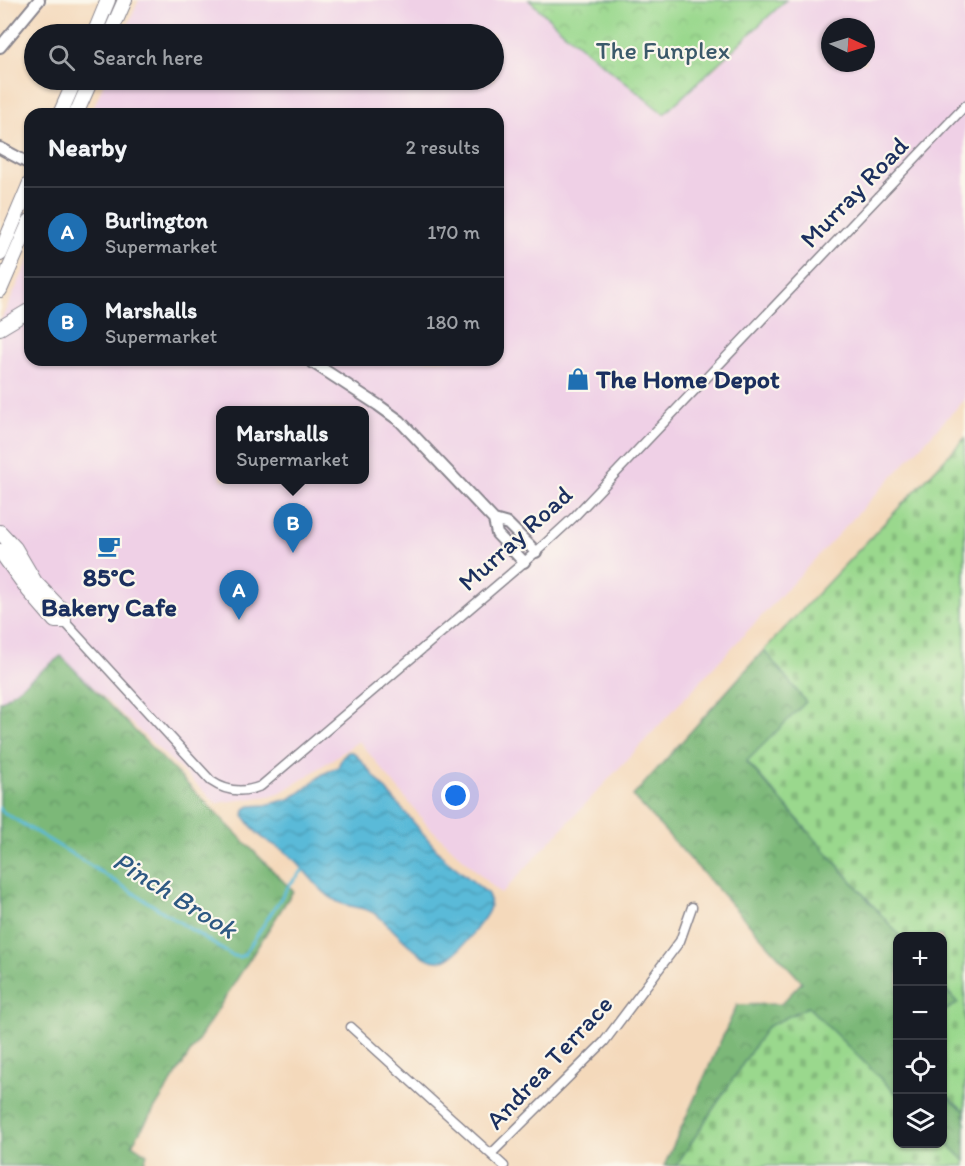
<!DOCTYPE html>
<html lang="en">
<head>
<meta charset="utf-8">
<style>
	body { margin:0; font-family:Itim,sans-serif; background:#242831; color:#f1f3f6 }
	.controls { position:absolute; right:18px; bottom:18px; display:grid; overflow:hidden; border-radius:12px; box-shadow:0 2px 4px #0004 }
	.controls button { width:54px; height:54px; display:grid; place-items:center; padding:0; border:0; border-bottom:2px solid #363941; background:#171b24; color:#f1f3f6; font:30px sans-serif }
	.compass { position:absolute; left:821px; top:18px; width:54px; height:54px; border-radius:50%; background:#171b24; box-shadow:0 2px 4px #0004; rotate:94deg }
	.you { position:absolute; left:456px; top:796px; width:21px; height:21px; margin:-15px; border:4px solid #fff; border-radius:50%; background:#1a73e8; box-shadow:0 0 0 9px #1a73e833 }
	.badge { display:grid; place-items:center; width:39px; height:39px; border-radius:50%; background:#1f6fb2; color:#fff; font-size:20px; font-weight:700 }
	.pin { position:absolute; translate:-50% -50px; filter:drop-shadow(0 2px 3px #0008) }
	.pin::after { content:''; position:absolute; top:32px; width:21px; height:18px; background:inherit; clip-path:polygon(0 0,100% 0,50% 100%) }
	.popup { position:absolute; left:216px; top:406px; width:153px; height:78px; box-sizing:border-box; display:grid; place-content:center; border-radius:12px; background:#171b24; filter:drop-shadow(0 2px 4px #0005); font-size:20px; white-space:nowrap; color:#9ea1a6 }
	.popup b { font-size:22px; color:#f1f3f6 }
	.popup::after { content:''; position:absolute; left:50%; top:100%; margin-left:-12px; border:12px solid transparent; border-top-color:#171b24 }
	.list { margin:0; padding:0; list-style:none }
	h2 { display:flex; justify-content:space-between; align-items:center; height:78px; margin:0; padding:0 24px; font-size:26px }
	h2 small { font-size:20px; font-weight:400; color:#9ea1a6 }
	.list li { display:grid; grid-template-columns:39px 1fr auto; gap:18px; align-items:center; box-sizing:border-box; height:90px; padding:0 24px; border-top:2px solid #363941 }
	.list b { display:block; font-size:22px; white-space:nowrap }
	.list p { margin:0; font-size:20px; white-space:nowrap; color:#9ea1a6 }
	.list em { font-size:20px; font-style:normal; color:#9ea1a6 }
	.icon { flex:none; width:33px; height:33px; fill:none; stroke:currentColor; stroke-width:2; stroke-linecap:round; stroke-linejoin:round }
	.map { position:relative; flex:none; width:965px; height:1166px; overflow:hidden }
	.search { position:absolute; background:#171b24; box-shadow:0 2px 4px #0004; left:24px; top:24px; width:480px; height:66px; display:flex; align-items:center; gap:15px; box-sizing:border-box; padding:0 21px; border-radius:33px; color:#9ea1a6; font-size:22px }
	.panel { position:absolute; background:#171b24; box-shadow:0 2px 4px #0004; left:24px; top:108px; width:480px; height:258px; border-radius:18px }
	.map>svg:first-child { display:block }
</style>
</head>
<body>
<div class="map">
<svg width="965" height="1166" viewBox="0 0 965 1166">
	<defs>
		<pattern id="forest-crowns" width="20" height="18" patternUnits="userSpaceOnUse" patternTransform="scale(1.5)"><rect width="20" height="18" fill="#7bb878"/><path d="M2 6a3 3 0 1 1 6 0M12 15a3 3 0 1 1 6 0" fill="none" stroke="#649666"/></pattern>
		<pattern id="cemetery-stones" width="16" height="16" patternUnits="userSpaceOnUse" patternTransform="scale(1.5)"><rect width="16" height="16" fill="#9ad88d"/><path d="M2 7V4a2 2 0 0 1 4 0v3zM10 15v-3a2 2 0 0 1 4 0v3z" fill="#84ba7c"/></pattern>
		<pattern id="park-crowns" width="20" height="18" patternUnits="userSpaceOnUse" patternTransform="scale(1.5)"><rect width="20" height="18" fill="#9ad88d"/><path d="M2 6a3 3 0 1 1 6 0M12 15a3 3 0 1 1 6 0" fill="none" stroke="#84ba7c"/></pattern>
		<pattern id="water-waves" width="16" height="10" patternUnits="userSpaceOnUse" patternTransform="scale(1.5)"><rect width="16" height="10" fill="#5abad8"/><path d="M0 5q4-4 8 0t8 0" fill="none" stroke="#4a98b2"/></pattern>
	</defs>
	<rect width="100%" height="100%" fill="#fbf7ec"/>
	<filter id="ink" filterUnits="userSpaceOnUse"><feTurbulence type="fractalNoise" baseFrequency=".0167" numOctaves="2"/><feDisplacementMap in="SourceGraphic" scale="12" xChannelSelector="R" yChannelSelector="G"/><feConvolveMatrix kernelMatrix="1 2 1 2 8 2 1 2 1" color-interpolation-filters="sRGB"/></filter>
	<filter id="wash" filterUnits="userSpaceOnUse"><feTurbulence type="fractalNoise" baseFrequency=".008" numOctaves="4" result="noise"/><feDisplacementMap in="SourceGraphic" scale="24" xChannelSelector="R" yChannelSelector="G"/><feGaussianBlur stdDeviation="1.35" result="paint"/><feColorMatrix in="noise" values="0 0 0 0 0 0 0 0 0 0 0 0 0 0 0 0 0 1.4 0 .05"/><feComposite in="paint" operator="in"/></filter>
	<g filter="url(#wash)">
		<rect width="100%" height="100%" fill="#f4d9bb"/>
		<path fill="#efd0e6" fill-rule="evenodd" d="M139 0H529L566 34 713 70 786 0H965V399L501 894 428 826 359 741 306 777 276 795 216 803 61 657 2 702 0 701V322L30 258V360H498V114H91L105 80H494V34H124ZM830 27H866V63H830ZM221 410H365V480H221Z"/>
		<path fill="url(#forest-crowns)" stroke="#4b746b" stroke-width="1.5" d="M764 650 806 702 747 762 900 936H898L897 1095 808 1007 767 1027 676 1166H664L737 1005 781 1004 802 982 633 796Z
			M61 656 293 891 132 1144 147 1154 143 1166H0V701H2Z
			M942 986 958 1003 943 1012H942Z
			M942 1092 965 1111V1161L943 1139Z"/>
		<path fill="url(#cemetery-stones)" stroke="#5a8476" stroke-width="1.5" d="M965 438V1111L943 1092V1012L958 1003 943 986 942 936H900L747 761 806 702 764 650Z
			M808 1007 897 1095 898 1144H942L943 1139 965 1161V1166H676L767 1027Z"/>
		<path fill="url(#park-crowns)" stroke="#5a8476" stroke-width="1.5" d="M529 0H786L664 114 566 34Z"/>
		<path fill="url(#water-waves)" stroke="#3a749b" stroke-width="1.5" d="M348 752H353L357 756 444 858 487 893C496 907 484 918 476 929 468 940 453 960 439 961 421 963 391 926 377 915 365 906 351 908 338 902 317 891 306 869 288 854 279 847 267 842 258 834 253 828 248 822 244 816L245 809 250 806 266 805 289 799 298 794 323 774 338 767 342 758Z"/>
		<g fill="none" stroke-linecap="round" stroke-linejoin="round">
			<path stroke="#5abad8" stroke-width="3" d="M0 808 3 812 77 857 231 955 239 957 244 955 290 884 303 870"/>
		</g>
	</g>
	<g filter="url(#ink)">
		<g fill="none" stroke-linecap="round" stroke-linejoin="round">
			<g stroke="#88848c" stroke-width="11">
				<path id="minor" d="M64 621 211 781C227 792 244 793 261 786L536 552 573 518 965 106
					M351 1027 504 1166
					M491 1154 604 1042 680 941 692 907"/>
			</g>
			<g stroke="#88848c" stroke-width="14">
				<path id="tertiary" d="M0 47 39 0
					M0 148 30 164
					M309 360 378 405 400 421 494 520 508 524 536 552
					M494 520 497 534 524 562"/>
			</g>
			<g stroke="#88848c" stroke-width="16">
				<path id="primary" d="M94 34 108 0
					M110 34 125 0
					M60 114 75 80
					M76 114 91 80
					M0 254 30 183
					M0 290 30 221
					M0 328 30 310
					M0 532 15 548 35 582 63 611 64 621H55L29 591 0 551"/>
			</g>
			<use href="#minor" stroke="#fff" stroke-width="8"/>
			<use href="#tertiary" stroke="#fff" stroke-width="10"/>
			<use href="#primary" stroke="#fff" stroke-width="14"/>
		</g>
	</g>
	<defs>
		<g id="shop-bare" transform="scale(1.8)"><path d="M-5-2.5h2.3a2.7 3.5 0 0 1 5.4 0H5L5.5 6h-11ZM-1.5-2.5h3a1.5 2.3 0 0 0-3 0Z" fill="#1f6fb2" stroke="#fbf7ec" stroke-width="2.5" paint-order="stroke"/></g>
		<g id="cafe-bare" transform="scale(1.8)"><path d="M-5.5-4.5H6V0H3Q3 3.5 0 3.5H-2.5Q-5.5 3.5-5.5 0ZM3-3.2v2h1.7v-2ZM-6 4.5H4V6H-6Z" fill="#1f6fb2" stroke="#fbf7ec" stroke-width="2.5" paint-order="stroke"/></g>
	</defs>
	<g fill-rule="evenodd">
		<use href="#shop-bare" x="578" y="379"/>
		<use href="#cafe-bare" x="109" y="546"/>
	</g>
	<g text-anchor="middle" stroke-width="4.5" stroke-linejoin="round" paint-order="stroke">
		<g font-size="26" fill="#3b596a" stroke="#fbf7ec">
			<text x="663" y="59">The Funplex</text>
		</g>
		<g font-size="26" fill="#1b2f5e" stroke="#fbf7ec">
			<text transform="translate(854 192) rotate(-46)" y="9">Murray Road</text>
			<text transform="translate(515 538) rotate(-42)" y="9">Murray Road</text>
			<text transform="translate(549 1062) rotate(-47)" y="9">Andrea Terrace</text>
		</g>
		<g font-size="26" font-weight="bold" fill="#1b2f5e" stroke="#fbf7ec" text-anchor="start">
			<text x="596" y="388">The Home Depot</text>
			<text x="109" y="586" text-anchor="middle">85°C<tspan x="109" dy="30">Bakery Cafe</tspan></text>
		</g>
		<g font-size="27" font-style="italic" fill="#2e5983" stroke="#fbf7ec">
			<text transform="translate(175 895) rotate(32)" y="9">Pinch Brook</text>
		</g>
	</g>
</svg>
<div class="controls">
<button>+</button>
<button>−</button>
<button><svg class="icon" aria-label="locate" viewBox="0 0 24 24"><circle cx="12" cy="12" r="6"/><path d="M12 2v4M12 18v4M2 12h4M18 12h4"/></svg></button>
<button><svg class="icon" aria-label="layers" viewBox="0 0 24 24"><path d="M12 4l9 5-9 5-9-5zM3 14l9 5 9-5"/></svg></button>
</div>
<svg class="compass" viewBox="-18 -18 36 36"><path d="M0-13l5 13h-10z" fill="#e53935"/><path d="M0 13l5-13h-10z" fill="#9ea1a6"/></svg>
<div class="you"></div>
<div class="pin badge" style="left:239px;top:620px">A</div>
<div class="pin badge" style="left:293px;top:553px">B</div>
<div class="popup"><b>Marshalls</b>Supermarket</div>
<div class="search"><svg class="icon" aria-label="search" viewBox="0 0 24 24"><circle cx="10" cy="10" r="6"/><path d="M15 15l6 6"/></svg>Search here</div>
<section class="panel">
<h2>Nearby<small>2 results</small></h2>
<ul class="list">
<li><span class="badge">A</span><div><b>Burlington</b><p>Supermarket</p></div><em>170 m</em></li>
<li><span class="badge">B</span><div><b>Marshalls</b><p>Supermarket</p></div><em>180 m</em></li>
</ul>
</section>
</div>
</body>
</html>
